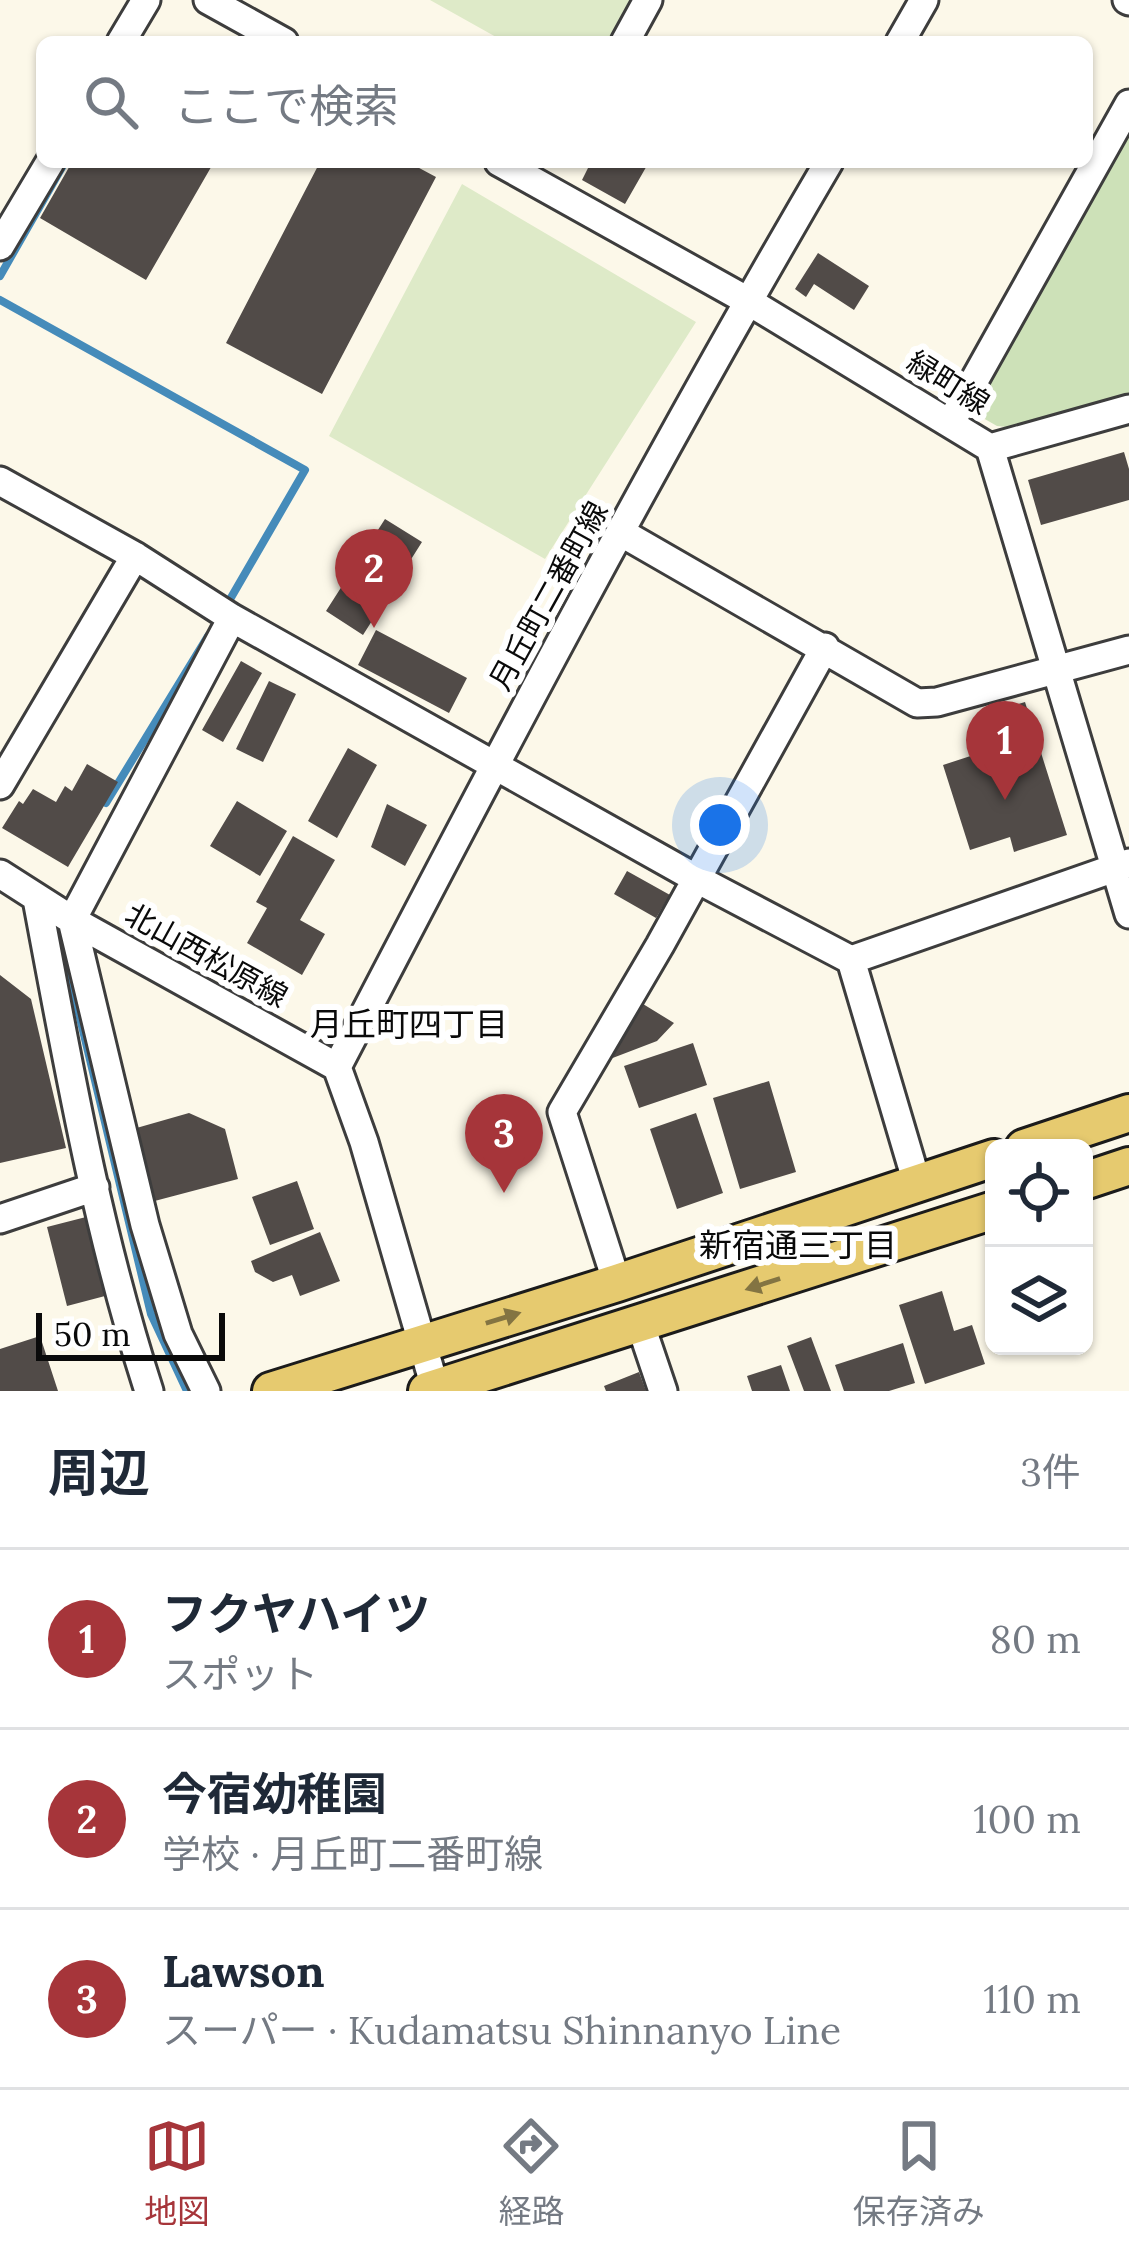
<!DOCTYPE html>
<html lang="ja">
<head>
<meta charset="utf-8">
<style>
	body { margin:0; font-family:Lora,"Noto Sans JP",serif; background:#f6f6f7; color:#1f2937 }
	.controls { position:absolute; right:36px; bottom:36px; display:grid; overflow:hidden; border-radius:18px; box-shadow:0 3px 9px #0004 }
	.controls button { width:108px; height:108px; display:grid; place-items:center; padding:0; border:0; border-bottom:3px solid #e0e1e3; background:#fff; color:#1f2937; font:60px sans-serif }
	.scale { position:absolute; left:36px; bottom:30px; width:189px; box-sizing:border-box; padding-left:12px; border:6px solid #0a0a0a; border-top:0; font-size:33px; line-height:42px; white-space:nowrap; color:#0a0a0a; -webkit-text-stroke:9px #fff; paint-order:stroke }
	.you { position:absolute; left:720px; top:825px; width:42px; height:42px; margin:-30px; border:9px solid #fff; border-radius:50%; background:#1a73e8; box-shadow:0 0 0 18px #1a73e833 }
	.badge { display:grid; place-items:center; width:78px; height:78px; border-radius:50%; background:#a6353a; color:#fff; font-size:39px; font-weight:700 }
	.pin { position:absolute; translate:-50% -99px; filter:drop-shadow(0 3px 6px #0008) }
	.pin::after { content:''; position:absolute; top:63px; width:42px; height:36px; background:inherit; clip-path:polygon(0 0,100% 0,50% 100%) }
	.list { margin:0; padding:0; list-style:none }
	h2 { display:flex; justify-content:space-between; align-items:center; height:156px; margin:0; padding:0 48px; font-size:51px }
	h2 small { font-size:39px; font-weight:400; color:#747a83 }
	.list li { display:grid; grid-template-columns:78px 1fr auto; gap:36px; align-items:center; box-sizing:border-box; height:180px; padding:0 48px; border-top:3px solid #e0e1e3 }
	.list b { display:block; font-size:45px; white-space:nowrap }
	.list p { margin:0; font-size:39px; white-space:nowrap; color:#747a83 }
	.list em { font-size:39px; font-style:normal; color:#747a83 }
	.icon { flex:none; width:66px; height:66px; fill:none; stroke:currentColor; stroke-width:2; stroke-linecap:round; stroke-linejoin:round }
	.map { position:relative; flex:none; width:1129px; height:1391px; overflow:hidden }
	.search { position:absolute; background:#fff; box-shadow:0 3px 9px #0004; left:36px; right:36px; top:36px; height:132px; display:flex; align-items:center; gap:30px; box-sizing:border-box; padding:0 42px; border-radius:18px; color:#747a83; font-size:45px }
	.sheet { height:696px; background:#fff }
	nav { display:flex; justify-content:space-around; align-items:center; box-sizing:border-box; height:168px; border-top:3px solid #e0e1e3; background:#fff; font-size:33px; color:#747a83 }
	nav a { display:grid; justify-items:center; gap:6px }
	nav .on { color:#a6353a }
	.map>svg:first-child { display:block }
</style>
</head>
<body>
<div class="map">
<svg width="1129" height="1391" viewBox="0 0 1129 1391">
	<rect width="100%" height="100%" fill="#fcf8e9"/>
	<path fill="#cde1b8" d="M1129 132V400L1025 429 997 426 969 410Z"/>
	<path fill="#deeac8" d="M430 0H643L620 42H505Z
		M462 184 696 322 545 559 329 436Z"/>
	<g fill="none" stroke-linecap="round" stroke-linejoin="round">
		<path stroke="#458bba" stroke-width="8" d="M0 276 65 162
			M0 300 305 470 225 608
			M106 803 208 636
			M63 947 151 1314 187 1391"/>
	</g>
	<path fill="#514b48" d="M72 162H214L146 280 40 218Z
		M320 162H408L436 177 322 394 226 343Z
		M591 162H649L625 204 582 180Z
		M818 253 869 286 854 310 814 284 806 297 795 289Z
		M1124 452 1129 469V500L1041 525 1028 480Z
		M385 519 422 542 363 635 326 611Z
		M376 630 467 678 449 713 358 665Z
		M241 661 262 673 223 742 202 730Z
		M269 681 296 694 263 762 236 749Z
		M1025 702 1067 835 1014 852 1010 837 970 850 943 765 992 749 981 716Z
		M348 748 377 765 337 838 308 821Z
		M87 764 118 782 68 867 2 828 19 801 23 804 33 789 56 802 65 786 72 791Z
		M237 801 287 831 260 876 210 846Z
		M387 804 427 825 405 866 371 847Z
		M293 836 335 860 300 920 325 934 302 975 247 943 267 908 256 902Z
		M627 871 670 895 656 918 614 894Z
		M0 975 31 999 66 1148 0 1163Z
		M630 996 674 1023 657 1041 610 1059 597 1051Z
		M693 1043 707 1085 639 1108 624 1066Z
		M769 1081 796 1172 740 1189 713 1098Z
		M189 1113 225 1129 238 1179 147 1203 126 1131Z
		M696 1113 723 1193 677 1209 650 1129Z
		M297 1181 314 1229 270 1245 252 1197Z
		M86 1217 105 1296 67 1306 47 1227Z
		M320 1232 340 1281 300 1296 292 1275 273 1282 255 1272 251 1261Z
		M942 1291 954 1331 972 1325 985 1364 925 1384 899 1305Z
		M40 1336 58 1391H0V1349Z
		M811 1337 831 1391H804L787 1346Z
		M903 1343 915 1383 889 1391H844L835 1365Z
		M781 1365 790 1391H752L747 1376Z
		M639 1372 646 1391H606L604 1386Z"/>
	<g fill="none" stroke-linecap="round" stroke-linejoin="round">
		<g stroke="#3d3d3d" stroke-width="33">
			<path id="minor" d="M208 0 284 42
				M1127 0 1129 1
				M121 42 146 0
				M625 42 648 0
				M900 42 924 0
				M499 162 748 301 990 448 1129 409
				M0 246 50 162
				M951 422 1129 104
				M990 448 1129 914
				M0 481 135 556 232 618 697 879 851 960 917 1183
				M622 533 917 703 937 702 1129 650
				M0 785 135 556
				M0 874 72 920 337 1067 364 1142 436 1391
				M37 899C68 1064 97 1231 149 1391
				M851 960 1129 863
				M337 1067C495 763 655 458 829 162
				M0 1219 95 1187
				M617 1283 562 1112 660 945 825 647
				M640 1323 663 1391
				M206 1391 178 1334 145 1225 72 920 232 618"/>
		</g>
		<g stroke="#1b1b1b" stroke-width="42">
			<path id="major" d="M1024 1148 1129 1113
				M1084 1181 1129 1166
				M271 1391 617 1283 994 1158
				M427 1391 994 1210"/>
		</g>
		<use href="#minor" stroke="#fff" stroke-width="27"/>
		<use href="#major" stroke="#e6ca6f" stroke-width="36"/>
	</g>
	<defs><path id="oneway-solid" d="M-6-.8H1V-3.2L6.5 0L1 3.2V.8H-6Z" transform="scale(3)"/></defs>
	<g fill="#837442">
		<use href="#oneway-solid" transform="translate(763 1284) rotate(162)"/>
		<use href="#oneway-solid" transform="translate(503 1318) rotate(-17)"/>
	</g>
	<g text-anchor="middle" stroke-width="12" stroke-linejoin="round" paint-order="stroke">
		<g font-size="30" fill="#0a0a0a" stroke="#fff">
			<text transform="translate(948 383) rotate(32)" y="10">緑町線</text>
			<text transform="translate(549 596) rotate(-61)" y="10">月丘町二番町線</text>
			<text transform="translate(206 956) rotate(29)" y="10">北山西松原線</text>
		</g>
		<g font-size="33" fill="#0a0a0a" stroke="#fff">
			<text x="409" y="1036">月丘町四丁目</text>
			<text x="798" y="1257">新宿通三丁目</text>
		</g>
	</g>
</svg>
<div class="controls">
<button><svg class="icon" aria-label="locate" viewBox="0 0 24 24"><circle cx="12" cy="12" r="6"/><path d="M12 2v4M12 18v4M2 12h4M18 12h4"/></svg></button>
<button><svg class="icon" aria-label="layers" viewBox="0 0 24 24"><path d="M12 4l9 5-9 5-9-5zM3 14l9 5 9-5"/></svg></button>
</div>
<div class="scale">50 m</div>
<div class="you"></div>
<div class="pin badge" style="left:1005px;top:800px">1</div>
<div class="pin badge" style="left:374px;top:628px">2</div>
<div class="pin badge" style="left:504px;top:1193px">3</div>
<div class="search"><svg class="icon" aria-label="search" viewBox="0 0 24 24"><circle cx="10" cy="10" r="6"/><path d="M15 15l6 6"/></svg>ここで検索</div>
</div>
<section class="sheet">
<h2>周辺<small>3件</small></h2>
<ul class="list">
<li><span class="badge">1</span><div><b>フクヤハイツ</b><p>スポット</p></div><em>80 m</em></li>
<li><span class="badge">2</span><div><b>今宿幼稚園</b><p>学校 · 月丘町二番町線</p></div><em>100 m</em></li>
<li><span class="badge">3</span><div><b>Lawson</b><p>スーパー · Kudamatsu Shinnanyo Line</p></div><em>110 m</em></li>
</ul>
</section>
<nav>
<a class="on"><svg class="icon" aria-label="map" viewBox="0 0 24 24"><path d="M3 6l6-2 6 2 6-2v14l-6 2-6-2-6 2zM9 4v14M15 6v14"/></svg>地図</a>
<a><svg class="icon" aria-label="directions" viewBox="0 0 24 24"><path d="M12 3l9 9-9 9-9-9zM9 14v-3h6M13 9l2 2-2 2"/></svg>経路</a>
<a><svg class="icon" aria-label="saved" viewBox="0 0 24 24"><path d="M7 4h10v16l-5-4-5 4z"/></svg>保存済み</a>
</nav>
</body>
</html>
